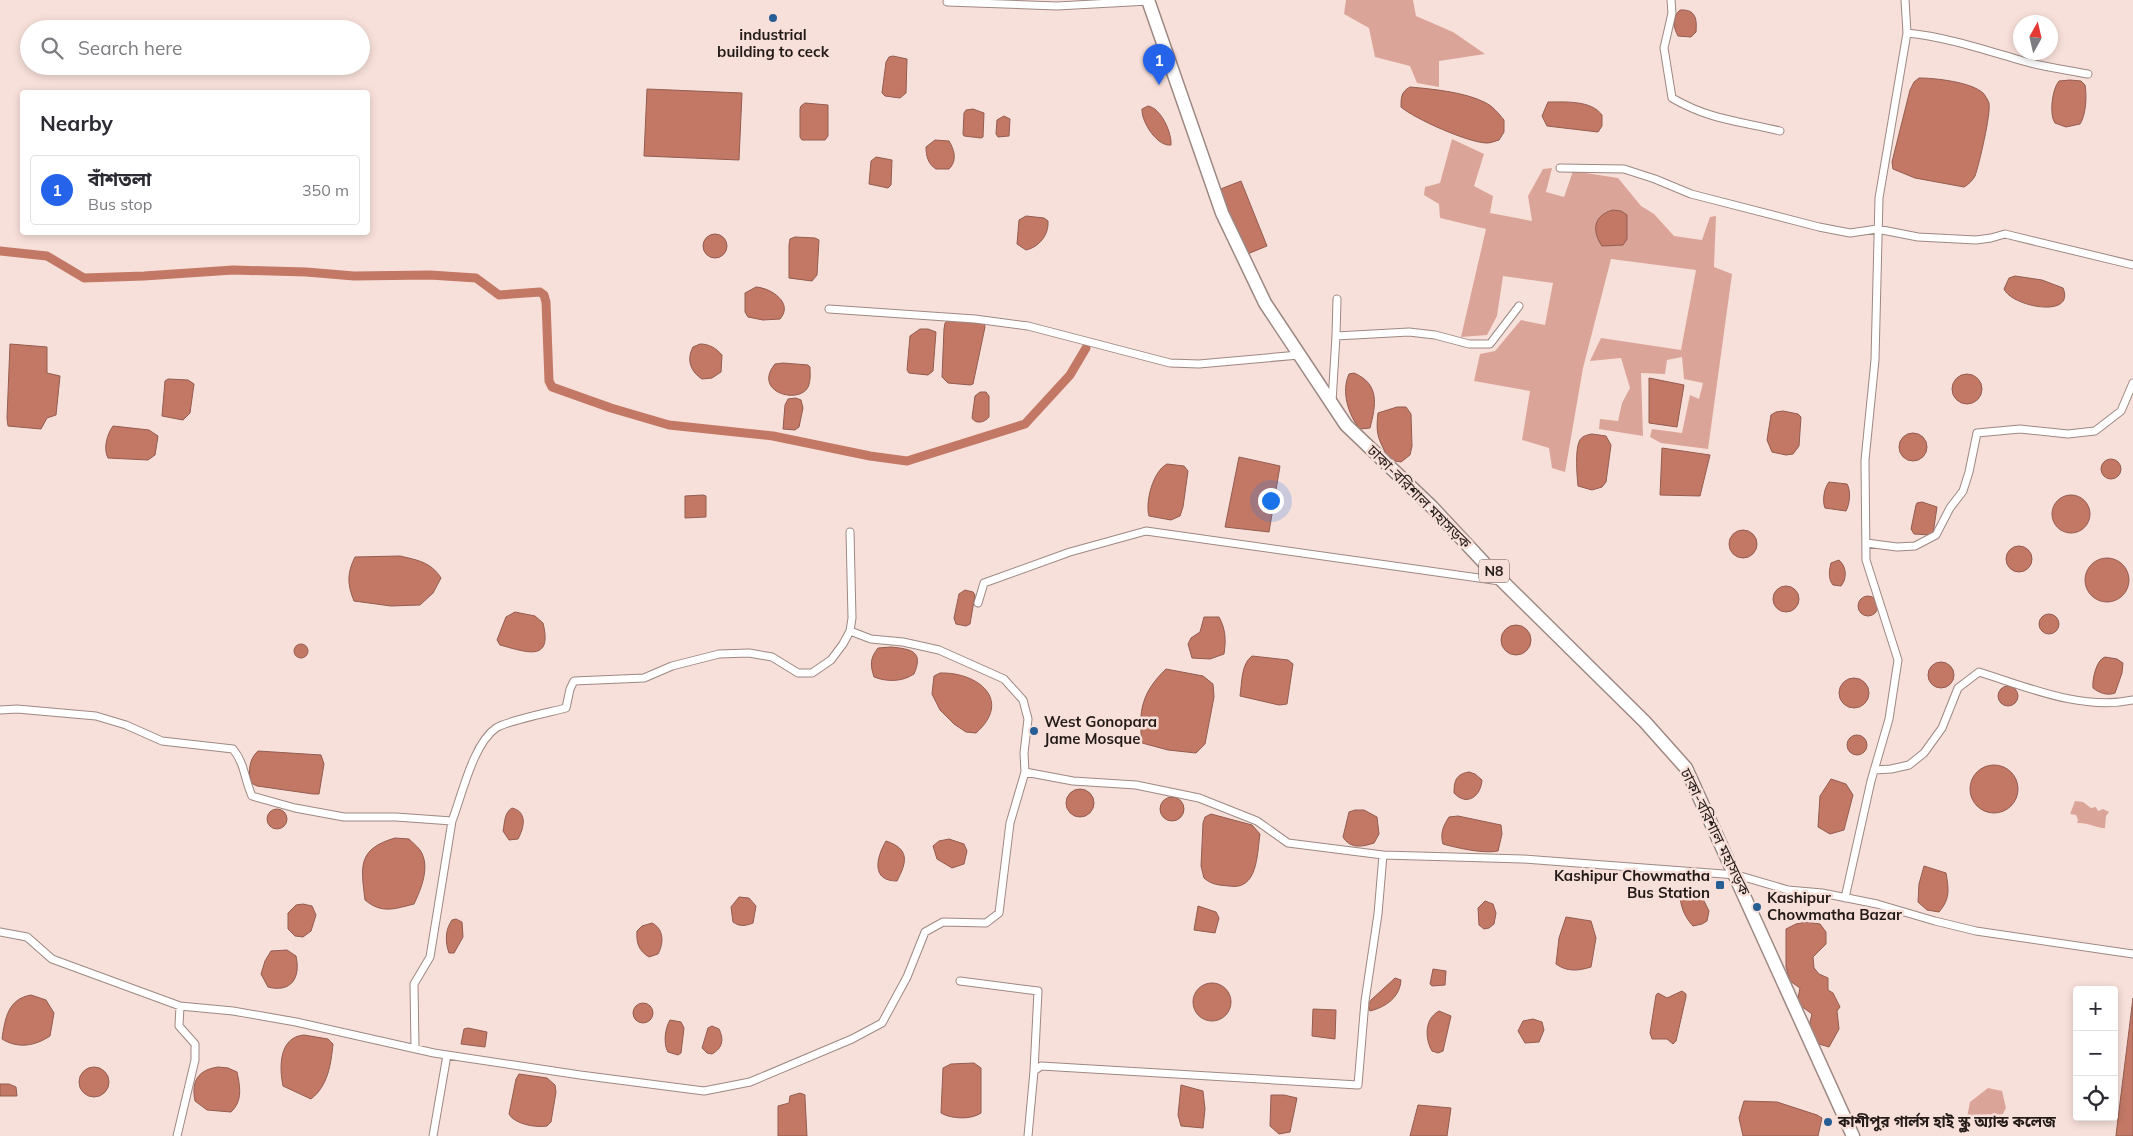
<!DOCTYPE html>
<html lang="en">
<head>
<meta charset="utf-8">
<style>
	body { margin:0; font-family:Mulish,"Noto Sans Bengali",sans-serif; background:#f2f2f3; color:#2b2b33 }
	.controls { position:absolute; right:15px; bottom:15px; display:grid; overflow:hidden; border-radius:5px; box-shadow:0 2px 8px #0003 }
	.controls button { width:45px; height:45px; display:grid; place-items:center; padding:0; border:0; border-bottom:1px solid #e1e1e2; background:#fff; color:#2b2b33; font:25px sans-serif }
	.compass { position:absolute; left:2013px; top:15px; width:45px; height:45px; border-radius:50%; background:#fff; box-shadow:0 2px 8px #0003; rotate:8deg }
	.you { position:absolute; left:1270px; top:500px; width:18px; height:18px; margin:-12px; border:4px solid #fff; border-radius:50%; background:#1a73e8; box-shadow:0 0 0 8px #1a73e833 }
	.badge { display:grid; place-items:center; width:32px; height:32px; border-radius:50%; background:#2563eb; color:#fff; font-size:16px; font-weight:700 }
	.pin { position:absolute; translate:-50% -41px; filter:drop-shadow(0 1px 2px #0008) }
	.pin::after { content:''; position:absolute; top:26px; width:18px; height:15px; background:inherit; clip-path:polygon(0 0,100% 0,50% 100%) }
	.list { margin:0; padding:0; list-style:none }
	h2 { display:flex; justify-content:space-between; align-items:center; height:65px; margin:0; padding:0 20px; font-size:21px }
	h2 small { font-size:16px; font-weight:400; color:#7c7c81 }
	.list li { display:grid; grid-template-columns:32px 1fr auto; gap:15px; align-items:center; box-sizing:border-box; height:70px; margin:0 10px 10px; padding:0 10px; border:1px solid #e1e1e2; border-radius:5px }
	.list b { display:block; font-size:19px; white-space:nowrap }
	.list p { margin:0; font-size:16px; white-space:nowrap; color:#7c7c81 }
	.list em { font-size:16px; font-style:normal; color:#7c7c81 }
	.icon { flex:none; width:28px; height:28px; fill:none; stroke:currentColor; stroke-width:2; stroke-linecap:round; stroke-linejoin:round }
	.map { position:relative; flex:none; width:2133px; height:1136px; overflow:hidden }
	.search { position:absolute; background:#fff; box-shadow:0 2px 8px #0003; left:20px; top:20px; width:350px; height:55px; display:flex; align-items:center; gap:12px; box-sizing:border-box; padding:0 18px; border-radius:28px; color:#7c7c81; font-size:19px }
	.panel { position:absolute; background:#fff; box-shadow:0 2px 8px #0003; left:20px; top:90px; width:350px; height:145px; border-radius:5px }
	.map>svg:first-child { display:block }
</style>
</head>
<body>
<div class="map">
<svg width="2133" height="1136" viewBox="0 0 2133 1136">
	<rect width="100%" height="100%" fill="#f8e0da"/>
	<path fill="#daa598" d="M1346 0H1413L1416 16 1453 32 1485 54 1439 61V87L1417 83 1410 66 1375 57 1369 28 1344 14Z
		M1452 139 1484 154 1474 186 1493 196 1490 213 1532 221 1528 196 1543 169 1552 168 1546 192 1564 197 1573 171 1618 178 1641 206 1654 214 1674 236 1702 240 1710 217 1716 216 1714 267 1732 274 1708 449 1661 443 1650 437 1652 429 1682 433 1690 395 1699 399 1703 383 1684 379 1682 357 1667 360 1665 374 1641 373 1643 436 1599 429 1600 419 1618 421 1622 403 1630 388 1621 358 1590 361 1601 338 1681 350 1696 270 1611 259 1583 368 1565 472 1552 468 1549 448 1522 440 1530 391 1474 381 1480 354 1495 351 1521 320 1545 325 1553 283 1503 276 1497 316 1487 335 1461 337 1486 229 1440 218 1439 204 1424 195 1425 187 1440 183Z
		M2075 801 2083 802 2091 808 2096 807 2098 811 2103 809 2109 812 2106 816 2105 828C2096 828 2087 822 2077 823L2078 820 2076 815 2070 814Z
		M1988 1088 2002 1091 2006 1108 1997 1125 1967 1117 1970 1102Z"/>
	<path fill="#c37866" stroke="#935c4f" d="M1680 10C1696 9 1697 19 1696 32L1691 37 1678 36C1673 27 1672 17 1680 10Z
		M893 56 907 59 906 93 900 98 885 96 882 93 886 62 889 57Z
		M1919 78C1935 78 1971 82 1983 93 1985 95 1988 100 1989 103 1991 114 1979 165 1975 176 1972 181 1969 184 1964 187L1915 178 1893 169 1892 162 1910 90 1914 82Z
		M2070 80 2081 81 2085 85C2087 96 2086 115 2080 124L2066 127 2055 123C2049 115 2052 89 2059 81Z
		M1410 87C1432 89 1464 92 1484 102 1493 106 1498 113 1504 120V132L1499 140C1495 141 1491 143 1487 143 1469 143 1415 119 1401 107 1401 97 1401 92 1410 87Z
		M647 89 742 93 739 160 644 156Z
		M1548 102C1565 102 1591 100 1602 115V126L1598 132 1547 126 1542 116Z
		M805 103 828 105V136L825 140H802L800 137V109L801 106Z
		M1148 106C1161 108 1172 133 1171 145 1157 147 1141 121 1142 109Z
		M973 109 984 113 983 137 981 138 964 136 963 134 964 113 966 110Z
		M1004 116 1010 119 1009 136 998 137 996 134 997 120Z
		M935 140 949 141C955 151 957 161 949 169H936C928 164 926 156 926 147Z
		M876 157 892 160 891 185 888 188 869 184 871 161Z
		M1241 181 1267 246 1245 255 1218 190Z
		M1613 210 1621 211 1627 215V239L1623 245 1602 246C1591 230 1594 215 1613 210Z
		M1026 216 1044 218 1048 221C1049 235 1039 247 1026 250L1017 244 1019 220Z
		M703 246a12 12 0 1 1 24 0a12 12 0 1 1-24 0Z
		M795 237 815 238 819 240 817 275 812 281 789 278V245L790 239Z
		M2015 276 2042 280 2063 288C2076 319 2012 307 2004 289L2009 278Z
		M756 287C771 288 794 303 780 319L763 320 748 317 745 312V293Z
		M950 319 984 323 985 327 973 384 970 385 948 383 942 377 944 329 945 323Z
		M920 329H928L936 332 933 371 928 375 909 373 907 370 910 336Z
		M10 344 47 347V373L60 376 56 415 47 418 41 429 8 426 7 418Z
		M700 344C709 344 716 348 722 355L721 372 712 378 702 379C691 372 686 360 693 347Z
		M783 363 808 365 810 367C810 373 811 381 808 387 799 405 752 392 775 364Z
		M1354 373C1380 384 1376 405 1370 428L1360 429C1348 415 1341 391 1349 374Z
		M1952 389a15 15 0 1 1 30 0a15 15 0 1 1-30 0Z
		M1649 378 1684 385 1677 427 1649 423Z
		M168 379 188 380 194 384 190 413 183 420 162 416 165 381Z
		M980 392H986L989 396V417C985 422 976 425 972 418L975 396Z
		M796 398 801 400 803 408 799 427 795 430 783 429 785 405 788 399Z
		M1397 407H1406L1411 414 1412 446 1410 455 1401 462 1389 460C1380 440 1375 438 1378 413Z
		M1783 411 1798 414 1801 417 1799 446 1793 454 1786 455 1772 452 1767 440 1771 415 1776 412Z
		M113 426 149 430 158 436 155 455 148 460 108 458C103 449 107 434 113 426Z
		M1899 447a14 14 0 1 1 28 0a14 14 0 1 1-28 0Z
		M1592 434 1606 436 1611 445 1606 482 1602 487 1592 490 1578 486C1577 476 1575 451 1579 442 1581 436 1587 435 1592 434Z
		M1662 448 1710 455 1700 496 1660 495Z
		M1239 457 1280 466 1269 532 1225 527Z
		M2101 469a10 10 0 1 1 20 0a10 10 0 1 1-20 0Z
		M1167 464 1184 466 1188 471 1183 507 1180 516 1171 520 1149 516C1145 502 1153 471 1167 464Z
		M1829 482 1847 484C1851 490 1850 504 1846 511L1825 508C1822 501 1824 488 1829 482Z
		M703 495 706 496V517L685 518V496Z
		M2052 514a19 19 0 1 1 38 0a19 19 0 1 1-38 0Z
		M1922 502 1937 507 1933 534 1931 535 1914 534 1911 529 1916 505 1917 503Z
		M1729 544a14 14 0 1 1 28 0a14 14 0 1 1-28 0Z
		M2006 559a13 13 0 1 1 26 0a13 13 0 1 1-26 0Z
		M400 556C417 560 431 562 441 578L433 593 420 605 391 606 354 601C347 584 347 573 355 557Z
		M2085 580a22 22 0 1 1 44 0a22 22 0 1 1-44 0Z
		M1839 560C1847 567 1847 579 1841 586L1833 585C1828 579 1829 571 1831 563Z
		M1773 599a13 13 0 1 1 26 0a13 13 0 1 1-26 0Z
		M965 590 973 592 975 595 970 624 966 626 956 624 954 618 959 594Z
		M1858 606a10 10 0 1 1 20 0a10 10 0 1 1-20 0Z
		M515 612 535 616 543 623C553 663 526 652 500 645L497 640 506 617Z
		M2039 624a10 10 0 1 1 20 0a10 10 0 1 1-20 0Z
		M1204 617H1219C1226 630 1226 640 1224 654L1210 659 1192 658 1188 644 1191 638 1200 632Z
		M1501 640a15 15 0 1 1 30 0a15 15 0 1 1-30 0Z
		M294 651a7 7 0 1 1 14 0a7 7 0 1 1-14 0Z
		M891 647C911 649 924 651 914 674 902 682 887 682 874 677 870 665 870 658 878 648Z
		M1252 656 1288 660 1293 664 1287 704 1279 705 1240 696C1242 683 1241 664 1252 656Z
		M2105 657 2117 659 2123 663 2122 673 2115 693C2108 696 2099 693 2093 688 2092 680 2096 660 2105 657Z
		M1928 675a13 13 0 1 1 26 0a13 13 0 1 1-26 0Z
		M1166 669 1203 676 1213 684 1214 697 1205 744 1196 753 1168 750 1142 743C1138 711 1142 692 1166 669Z
		M940 673C978 672 1013 700 976 733L966 732 954 724 940 710 932 694 934 676Z
		M1839 693a15 15 0 1 1 30 0a15 15 0 1 1-30 0Z
		M1998 696a10 10 0 1 1 20 0a10 10 0 1 1-20 0Z
		M1847 745a10 10 0 1 1 20 0a10 10 0 1 1-20 0Z
		M258 751 321 755 324 764 319 794H313L257 786 251 783C248 771 249 759 258 751Z
		M1970 789a24 24 0 1 1 48 0a24 24 0 1 1-48 0Z
		M1469 772 1475 774 1482 780C1481 796 1467 807 1454 793 1454 781 1456 774 1469 772Z
		M1831 779 1846 784 1853 795 1844 830 1830 834 1818 827 1820 796Z
		M1066 803a14 14 0 1 1 28 0a14 14 0 1 1-28 0Z
		M1160 809a12 12 0 1 1 24 0a12 12 0 1 1-24 0Z
		M512 808C528 812 524 828 518 839L509 840 503 831C505 822 504 813 512 808Z
		M267 819a10 10 0 1 1 20 0a10 10 0 1 1-20 0Z
		M1355 810H1364L1377 817 1379 834 1374 843C1362 847 1350 849 1343 837L1349 812Z
		M1211 814 1252 825 1260 834C1257 854 1258 891 1229 886 1219 885 1212 885 1204 878L1201 866 1203 823 1205 817Z
		M1458 816 1501 825 1502 834 1498 851C1484 854 1457 848 1443 844 1440 834 1443 826 1449 817Z
		M395 838 409 839C412 842 417 846 420 850 431 866 421 889 414 904 394 909 382 914 365 900 361 867 357 849 395 838Z
		M949 839 964 844 967 851 964 864 952 868 937 859 933 846 939 841Z
		M886 841C910 849 907 862 897 881 871 881 876 858 886 841Z
		M1924 866 1946 873C1949 890 1950 899 1939 912L1927 910 1918 902 1919 884Z
		M1691 891 1700 893 1709 911 1707 921 1702 924 1693 926C1685 917 1682 910 1680 898L1684 893Z
		M739 897 749 898 756 906 753 923C745 926 740 927 733 922L731 907Z
		M1485 901 1493 904 1496 913 1494 924 1489 928 1484 929 1479 925 1478 908Z
		M303 904 312 906 316 915 311 931 303 937 295 936 288 929V913L296 905Z
		M1198 906 1216 912 1219 918 1215 933 1194 930Z
		M1566 917 1591 921 1596 938 1591 967C1578 971 1567 972 1556 964L1559 938Z
		M456 919 462 922 463 937 454 953H449C445 942 445 930 452 920Z
		M1806 922 1820 924 1826 932V944L1813 957 1814 968 1819 974 1828 978V990L1833 993 1840 1007 1837 1011 1839 1029 1829 1047 1819 1044 1813 1039 1810 1022 1812 1014 1797 1003 1800 988 1790 981 1786 967V929L1796 924Z
		M652 923C664 929 664 943 658 954L649 957C639 951 636 943 637 931L642 926Z
		M287 950 296 956C301 978 291 993 268 987L261 974 265 961 271 951Z
		M1433 969 1446 971 1445 985 1432 986 1430 984Z
		M1395 978 1401 980C1400 997 1386 1007 1370 1011L1368 1005 1371 1000Z
		M1193 1002a19 19 0 1 1 38 0a19 19 0 1 1-38 0Z
		M1682 991 1686 994V997L1676 1041 1673 1044 1667 1039H1652L1650 1033 1656 995 1658 993 1667 998Z
		M31 995 46 1000 54 1013 50 1036C35 1046 18 1049 2 1039 5 1018 8 999 31 995Z
		M2133 998V1136H2116V1135Z
		M633 1013a10 10 0 1 1 20 0a10 10 0 1 1-20 0Z
		M1313 1009 1336 1010 1335 1039 1312 1036Z
		M1439 1011 1451 1016 1443 1051 1438 1053 1432 1051C1425 1039 1424 1019 1439 1011Z
		M1533 1019 1542 1022 1544 1030 1539 1042 1525 1043 1518 1031 1523 1021Z
		M670 1020 681 1022 684 1028 681 1053 678 1055 668 1052C663 1044 665 1028 670 1020Z
		M712 1026 719 1029C724 1039 723 1048 712 1054L707 1053 702 1048 708 1028Z
		M468 1028 487 1032 485 1047 461 1044 464 1029Z
		M304 1035 328 1039 333 1044C331 1064 328 1086 311 1099L283 1086C279 1067 279 1037 304 1035Z
		M974 1063 981 1068V1113C971 1120 951 1119 941 1113L943 1068 951 1064Z
		M218 1067 228 1068 237 1072C240 1086 243 1101 231 1112L207 1110 195 1101C191 1081 198 1070 218 1067Z
		M79 1082a15 15 0 1 1 30 0a15 15 0 1 1-30 0Z
		M519 1074 547 1078 555 1085 556 1092 551 1122 547 1126C536 1128 514 1124 509 1114L516 1079Z
		M0 1084H9L16 1087 17 1096H0Z
		M1181 1085 1203 1091 1205 1109 1203 1128 1181 1126 1178 1115Z
		M800 1093 805 1095V1098L807 1136H778V1106L789 1103 790 1096Z
		M1271 1095H1284L1297 1098 1290 1132 1279 1134 1270 1126Z
		M1744 1101 1777 1102 1817 1115 1822 1118 1818 1136H1743L1739 1118Z
		M1418 1105 1451 1108 1447 1136H1410Z"/>
	<g fill="none" stroke-linecap="round" stroke-linejoin="round">
		<path stroke="#c37866" stroke-width="9" d="M0 251 47 256 84 278 144 276 233 270 306 272 354 276 430 275 476 278 499 295 540 292 544 295 546 302 549 381 552 387 611 408 669 425 773 436 870 456 907 461 1025 424 1070 375 1086 348"/>
		<g stroke="#9d8883" stroke-width="9">
			<path id="street" d="M1671 0 1672 13 1664 48 1672 98C1710 120 1739 121 1780 131
				M947 2 1057 6 1149 1
				M1907 33C1947 37 1985 50 2023 61 2044 67 2067 70 2088 74
				M1560 168 1624 169 1655 179 1691 194 1819 227 1850 233 1877 229 1918 237 1976 240 1991 238 2005 234 2133 265
				M829 309 975 319 1028 326 1170 363 1199 364 1299 355
				M1336 336 1337 299
				M1332 402 1336 336 1409 332 1435 335 1469 344H1490L1519 306
				M1866 543 1897 547 1915 546 1936 535 1950 508 1963 491 1969 472 1977 433 2020 429 2068 434 2095 431 2121 411 2133 383
				M978 603 984 583 1070 552 1146 531 1500 581
				M0 710 17 709 96 716 126 725 162 741 233 749C245 764 244 778 252 796L295 808 344 817H396L452 821C462 795 473 744 496 728 506 721 551 712 566 708L570 689 574 681 644 678 672 666 719 654 749 653 772 657 798 673H812L831 660 843 644 850 631 852 618 850 532
				M1874 770 1891 769 1909 765 1924 753 1942 728 1958 688 1979 672C2027 687 2082 711 2133 700
				M1025 772 1073 781 1136 785 1199 798 1257 821 1288 843 1383 855 1523 859 1737 875 1788 890 1822 893 1877 904 1935 921 1976 931 2133 954
				M1845 898 1871 781 1889 719 1898 660 1866 560 1865 460 1875 360 1879 198 1907 33 1905 0
				M0 932 27 937 52 959 180 1006 233 1011 296 1022 434 1053 580 1075 704 1091 750 1082 852 1039 882 1023 907 977 925 932 943 922 986 923 999 913 1010 823 1025 772 1024 753 1028 719 1023 700 1004 679 939 650 903 642 871 639 850 631
				M960 981 1038 991 1034 1071
				M415 1048 414 984 430 957 452 821
				M177 1136 195 1060V1044L179 1026 180 1006
				M433 1136 447 1055
				M1028 1136 1034 1071 1041 1066 1358 1085 1365 1001 1378 914 1383 855"/>
		</g>
		<g stroke="#9d8883" stroke-width="15">
			<path id="highway" d="M1148 0 1222 213 1265 303 1346 425 1432 507 1488 567 1645 722 1686 768 1853 1136"/>
		</g>
		<use href="#street" stroke="#fff" stroke-width="7"/>
		<use href="#highway" stroke="#fff" stroke-width="12"/>
	</g>
	<g fill="#265e96" stroke="#f8e0da" stroke-width="2">
		<circle cx="773" cy="18" r="5"/>
		<circle cx="1034" cy="731" r="5"/>
		<rect x="1715" y="880" width="10" height="10" rx="2.5"/>
		<circle cx="1757" cy="907" r="5"/>
		<circle cx="1828" cy="1122" r="5"/>
	</g>
	<g text-anchor="middle" stroke-width="5" stroke-linejoin="round" paint-order="stroke">
		<rect fill="#f8e0da" stroke="#645653" stroke-width="1" x="1479" y="559.5" width="30" height="23" rx="4"/>
		<g font-size="14" font-weight="bold" fill="#241b19">
			<text x="1494" y="576">N8</text>
		</g>
		<g font-size="15" font-weight="bold" fill="#241b19" stroke="#f8e0da" text-anchor="start">
			<text x="773" y="40" text-anchor="middle">industrial<tspan x="773" dy="17">building to ceck</tspan></text>
			<text x="1044" y="727">West Gonopara<tspan x="1044" dy="17">Jame Mosque</tspan></text>
			<text x="1710" y="881" text-anchor="end">Kashipur Chowmatha<tspan x="1710" dy="17">Bus Station</tspan></text>
			<text x="1767" y="903">Kashipur<tspan x="1767" dy="17">Chowmatha Bazar</tspan></text>
			<text x="1838" y="1127">কাশীপুর গার্লস হাই স্কুল অ্যান্ড কলেজ</text>
		</g>
		<g font-size="15" fill="#241b19" stroke="#f8e0da">
			<text transform="translate(1419 497) rotate(45)" y="5">ঢাকা-বরিশাল মহাসড়ক</text>
			<text transform="translate(1715 832) rotate(64)" y="5">ঢাকা-বরিশাল মহাসড়ক</text>
		</g>
	</g>
</svg>
<div class="controls">
<button>+</button>
<button>−</button>
<button><svg class="icon" aria-label="locate" viewBox="0 0 24 24"><circle cx="12" cy="12" r="6"/><path d="M12 2v4M12 18v4M2 12h4M18 12h4"/></svg></button>
</div>
<svg class="compass" viewBox="-18 -18 36 36"><path d="M0-13l5 13h-10z" fill="#e53935"/><path d="M0 13l5-13h-10z" fill="#7c7c81"/></svg>
<div class="you"></div>
<div class="pin badge" style="left:1159px;top:85px">1</div>
<div class="search"><svg class="icon" aria-label="search" viewBox="0 0 24 24"><circle cx="10" cy="10" r="6"/><path d="M15 15l6 6"/></svg>Search here</div>
<section class="panel">
<h2>Nearby<small></small></h2>
<ul class="list">
<li><span class="badge">1</span><div><b>বাঁশতলা</b><p>Bus stop</p></div><em>350 m</em></li>
</ul>
</section>
</div>
</body>
</html>
